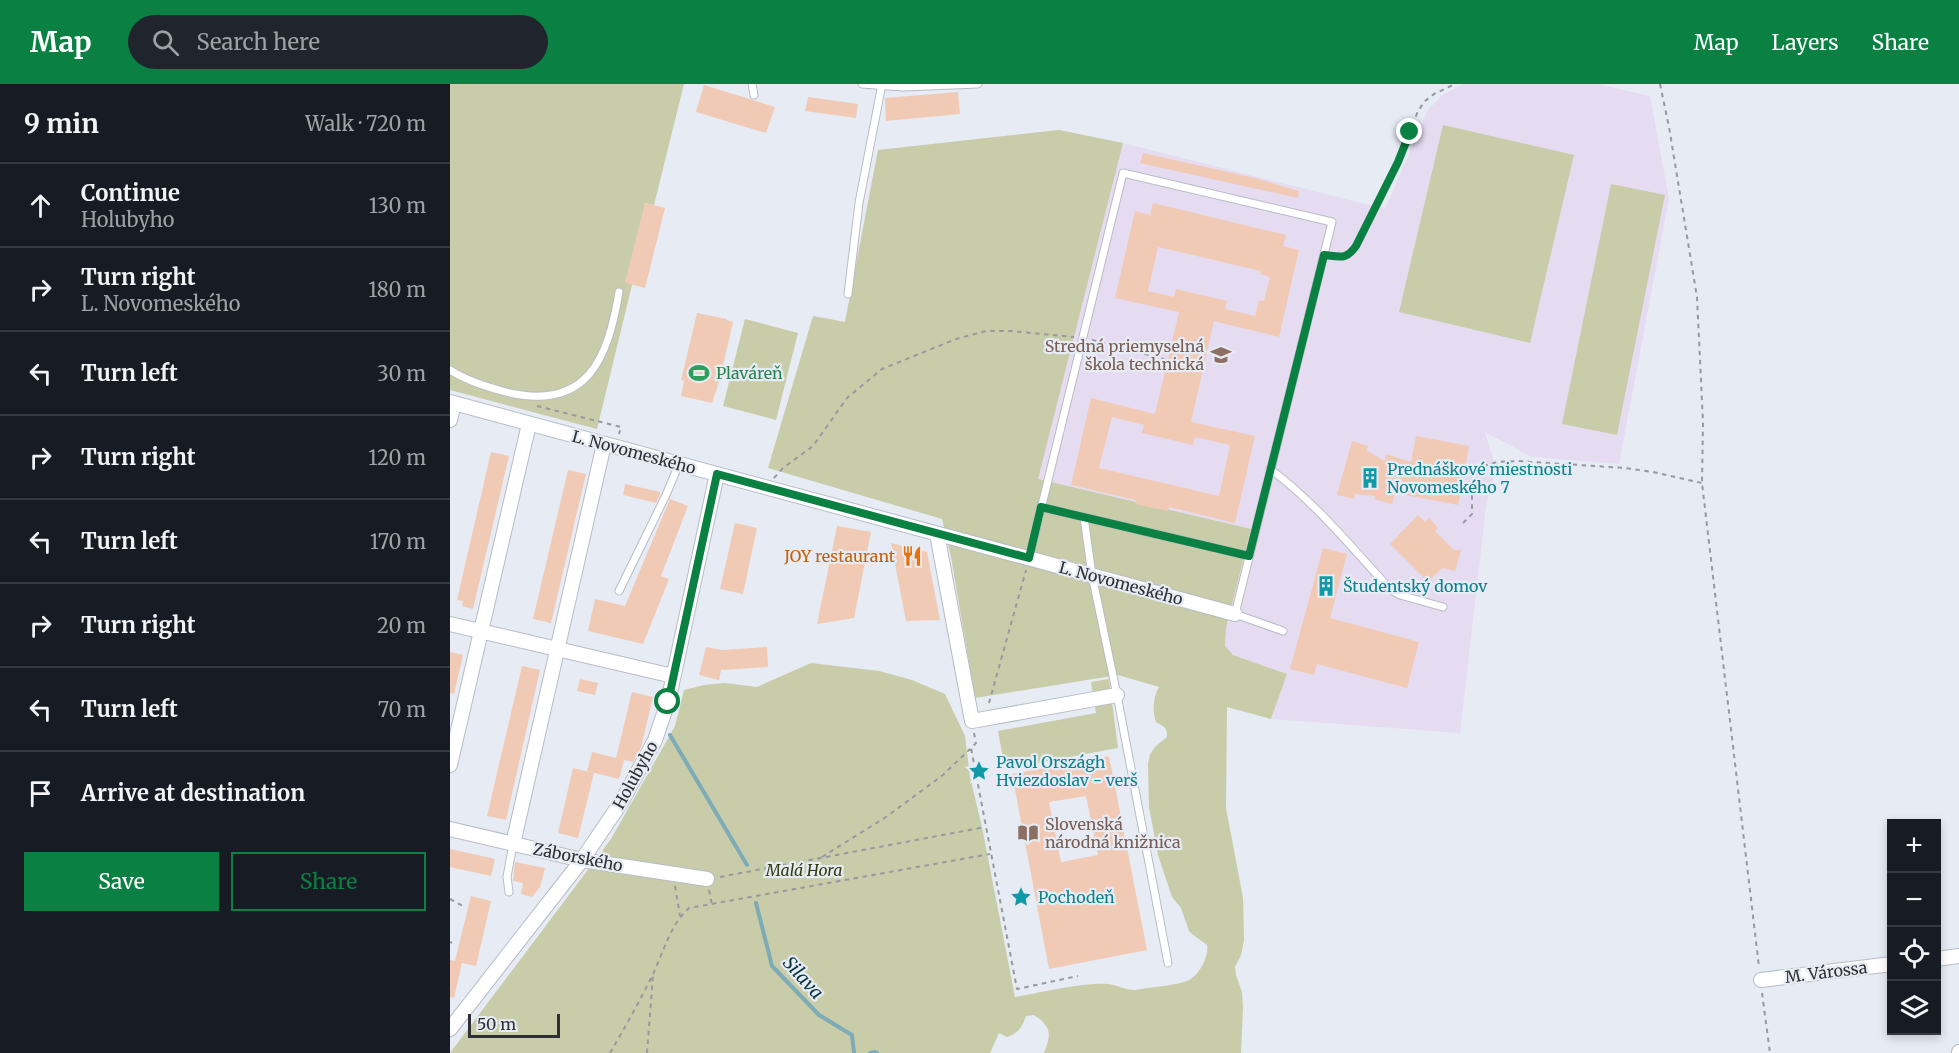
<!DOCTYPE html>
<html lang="en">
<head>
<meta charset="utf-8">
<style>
	body { margin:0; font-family:Merriweather,serif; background:#20242c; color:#f1f3f6 }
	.controls { position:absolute; right:18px; bottom:18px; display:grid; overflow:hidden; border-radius:0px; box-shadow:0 3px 9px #0003 }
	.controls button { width:54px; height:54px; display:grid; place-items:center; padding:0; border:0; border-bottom:2px solid #363941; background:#171b24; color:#f1f3f6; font:30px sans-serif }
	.scale { position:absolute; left:18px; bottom:15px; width:92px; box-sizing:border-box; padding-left:6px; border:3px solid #2f3034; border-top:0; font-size:16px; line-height:21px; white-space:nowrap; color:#2f3034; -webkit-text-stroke:4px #e7ebf4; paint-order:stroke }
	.stop { position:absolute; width:18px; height:18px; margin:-14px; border:4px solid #0b8043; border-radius:50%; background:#fff }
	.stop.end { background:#0b8043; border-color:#fff; box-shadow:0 2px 6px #0008 }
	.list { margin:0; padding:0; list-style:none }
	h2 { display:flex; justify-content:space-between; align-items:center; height:78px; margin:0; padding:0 24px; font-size:26px }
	h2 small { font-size:20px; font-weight:400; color:#9ea1a6 }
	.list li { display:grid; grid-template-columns:39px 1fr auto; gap:18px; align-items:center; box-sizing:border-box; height:84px; padding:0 24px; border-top:2px solid #363941 }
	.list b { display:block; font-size:22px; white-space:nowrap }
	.list p { margin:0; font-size:20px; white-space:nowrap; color:#9ea1a6 }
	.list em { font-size:20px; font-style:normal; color:#9ea1a6 }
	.actions { display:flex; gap:12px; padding:18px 24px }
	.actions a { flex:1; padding:14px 0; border:2px solid #0b8043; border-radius:0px; text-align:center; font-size:21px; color:#0b8043 }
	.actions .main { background:#0b8043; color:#fff }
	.icon { flex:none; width:33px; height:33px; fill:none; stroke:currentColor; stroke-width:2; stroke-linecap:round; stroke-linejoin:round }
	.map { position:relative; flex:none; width:1509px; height:969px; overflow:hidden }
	header { display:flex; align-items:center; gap:36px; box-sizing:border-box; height:84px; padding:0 30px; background:#0b8043; color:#fff }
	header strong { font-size:28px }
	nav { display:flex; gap:33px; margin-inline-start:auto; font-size:21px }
	.search { width:420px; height:54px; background:#20242c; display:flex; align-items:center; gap:15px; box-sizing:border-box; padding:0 21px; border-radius:33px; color:#9ea1a6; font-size:22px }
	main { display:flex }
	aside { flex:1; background:#171b24 }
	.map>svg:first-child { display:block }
</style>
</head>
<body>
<header>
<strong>Map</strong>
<div class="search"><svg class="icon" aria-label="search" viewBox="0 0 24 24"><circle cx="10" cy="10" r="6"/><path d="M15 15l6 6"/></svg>Search here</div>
<nav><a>Map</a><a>Layers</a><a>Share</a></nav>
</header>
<main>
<aside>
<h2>9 min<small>Walk · 720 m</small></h2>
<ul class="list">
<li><svg class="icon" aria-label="ahead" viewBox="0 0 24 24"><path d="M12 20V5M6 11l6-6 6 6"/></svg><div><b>Continue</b><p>Holubyho</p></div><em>130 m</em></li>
<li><svg class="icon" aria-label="right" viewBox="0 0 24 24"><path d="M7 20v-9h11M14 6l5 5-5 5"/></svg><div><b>Turn right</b><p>L. Novomeského</p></div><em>180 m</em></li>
<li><svg class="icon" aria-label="left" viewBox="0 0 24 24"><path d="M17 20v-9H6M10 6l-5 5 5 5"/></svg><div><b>Turn left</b></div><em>30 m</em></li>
<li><svg class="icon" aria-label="right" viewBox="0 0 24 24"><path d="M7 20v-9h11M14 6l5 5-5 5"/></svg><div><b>Turn right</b></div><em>120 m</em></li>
<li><svg class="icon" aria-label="left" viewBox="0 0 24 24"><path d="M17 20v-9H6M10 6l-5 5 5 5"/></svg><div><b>Turn left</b></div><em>170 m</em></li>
<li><svg class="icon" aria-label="right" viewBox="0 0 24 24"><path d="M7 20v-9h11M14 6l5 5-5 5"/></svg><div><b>Turn right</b></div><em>20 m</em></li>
<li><svg class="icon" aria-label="left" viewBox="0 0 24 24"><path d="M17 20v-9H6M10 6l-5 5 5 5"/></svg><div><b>Turn left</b></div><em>70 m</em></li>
<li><svg class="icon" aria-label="arrive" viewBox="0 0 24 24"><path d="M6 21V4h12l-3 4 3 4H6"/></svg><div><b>Arrive at destination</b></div></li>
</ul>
<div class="actions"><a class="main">Save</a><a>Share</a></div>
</aside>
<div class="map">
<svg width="1509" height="969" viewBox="0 0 1509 969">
	<rect width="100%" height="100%" fill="#e7ebf4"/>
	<path fill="#e6dcf1" d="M1014 0H1147L1200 12 1219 115 1169 380 1082 373 1035 348 1047 388 1041 400 1036 423 1010 649 821 635 837 590 783 571 775 562 776 544 783 515 503 432 363 232 395 238 428 66 609 46 673 59 935 125 978 26 992 11Z"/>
	<path fill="#c8cca9" d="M0 0H234L204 121 195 119 182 201 147 345 0 306Z
		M993 41 1124 71 1080 259 949 228Z
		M609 46 673 59 588 395 801 445 776 544 775 562 783 571 837 590 821 635 777 623 776 724 793 814 794 856 791 871 785 883 786 891 792 908 793 924 791 969H594C602 950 601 942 584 931L576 932C572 943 569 949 557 953L549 949 540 969H0L161 755 225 642 234 606 254 601 275 599 307 603 361 579 429 587 462 596 495 610 515 652 520 693 532 743 565 913C590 909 633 898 658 900 667 901 675 906 685 906 701 903 723 902 737 897 749 892 759 873 757 861L742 850 739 847 731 824 722 813 708 771 699 723 698 680 700 670 706 662 717 653C717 642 714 643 706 638 702 627 703 613 709 603L668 591 525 614 501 473 492 435 318 384 363 232 395 238 428 66Z
		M1161 100 1215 111 1167 351 1112 340Z
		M295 235 348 249 326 336 273 322Z
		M659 595 668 664 555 685 548 647 646 629 641 598Z"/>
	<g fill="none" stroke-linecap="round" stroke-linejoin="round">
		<path stroke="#7dabb6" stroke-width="4" d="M220 651 297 781
			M306 819 322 882 369 931 402 951 404 969
			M420 969 425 968 427 969"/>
	</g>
	<path fill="#f0cab5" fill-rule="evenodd" d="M254 1 325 23 316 49 246 28Z
		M508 8 510 30 436 37 435 14Z
		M358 13 408 20 406 34 355 27Z
		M693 69 805 94 849 107 848 114 690 79Z
		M195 119 215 124 195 204 175 199Z
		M703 119 836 151 833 162 849 166 829 253 764 237 741 338 805 352 785 439 719 423 718 427 685 420 686 416 621 401 641 314 705 330 729 228 665 214 685 127 700 131ZM708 163 811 187 810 190 820 193 814 217 809 216 805 232 775 225 777 217 726 205 724 213 698 207ZM662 333 694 341 692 349 743 361 745 353 780 361 769 412 649 384Z
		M247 229 277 235 276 236 283 238 270 295 262 319 231 312 234 297 231 296Z
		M966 352 1019 362 1008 421 945 409 942 420 924 415 925 412 905 410 904 415 887 411 902 357 918 362 917 367 935 377 936 370 961 378Z
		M41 368 59 372 23 525 12 522 13 517 7 516Z
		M118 386 136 390 101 539 83 535Z
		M175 400 210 408V410L206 419 173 411Z
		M220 415 238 422 211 492 219 495 193 560 138 547 145 515 175 522Z
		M968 431 975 438 979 434 988 444 985 447 1004 466H1011L1005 487 992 484 978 498 940 460Z
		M285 439 307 444 293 510 270 505Z
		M387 442 421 448 404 534 367 540Z
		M441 459 477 468 490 536 456 537Z
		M873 464 897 470 880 534 969 558 957 604 867 580 864 591 840 585Z
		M256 563 272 566 317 563 318 583 271 586 269 596 249 591Z
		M0 568 13 571 4 610 0 609Z
		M72 582 90 586 56 736 37 732Z
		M130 595 148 599 145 611 127 607Z
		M182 608 203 613 191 663 183 678 174 676 169 695 137 687 142 668 166 674Z
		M659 672 697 866 599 885 562 690ZM636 712 648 771 611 778 599 718Z
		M123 684 144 689 128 754 108 749Z
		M0 765 45 775 41 792 0 783Z
		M65 778 95 784 90 803 82 813 71 810 73 799 63 797Z
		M21 812 41 817 26 882 12 879 4 914 0 913V876L5 877Z"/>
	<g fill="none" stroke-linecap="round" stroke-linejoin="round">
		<g stroke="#b8bcc5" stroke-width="9">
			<path id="lane" d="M302 0 304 11
				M412 0 453 3 528 0
				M398 210 409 119 432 0
				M0 286C17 297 40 304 60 309 138 326 158 274 169 208
				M820 385C866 419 902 464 941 506L950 511 993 523
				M591 423 799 472
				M634 433 642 491 667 611 718 879
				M579 474 673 89 882 138 785 530 833 547
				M169 507 216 411 229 380
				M59 808 57 793 63 760"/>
		</g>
		<g stroke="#b8bcc5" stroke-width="16">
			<path id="street" d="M0 318 785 530
				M0 336 4 319
				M487 450 522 637 667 611
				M0 540 223 592
				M0 681 79 340
				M0 745 132 776 257 795
				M63 760 154 360
				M1486 875 1509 872
				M1311 896 1442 880
				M0 945 132 776 172 717 205 656 218 618 267 390
				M1509 969V968"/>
		</g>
		<path stroke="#9799a0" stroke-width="2" stroke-dasharray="4.5 4.5" stroke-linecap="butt" d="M1210 0 1219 43 1247 213 1253 338 1252 399 1309 883
			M882 172C896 174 898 173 906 162L948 78 968 27 975 17 984 10 1005 0
			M642 256 714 275
			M87 322 171 343 169 350
			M324 394 333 384 363 362 397 314 432 285 506 255 536 247H560L624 253
			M1013 439 1022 430V412L1033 382 1047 378 1068 377 1175 384 1203 388 1252 399
			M539 619 576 486
			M524 649 526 659 521 664 567 905 628 892
			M372 773 436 733 493 691 520 665
			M270 793 535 743
			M225 802 230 832
			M259 806 262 821
			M0 815 13 822
			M0 858 2 859
			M1312 909 1320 969
			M160 969C175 943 190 917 203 890 214 867 220 841 239 824L540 770
			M197 969 203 891"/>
		<use href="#lane" stroke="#fff" stroke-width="7"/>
		<use href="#street" stroke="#fff" stroke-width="14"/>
	</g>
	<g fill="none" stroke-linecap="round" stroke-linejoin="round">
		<path stroke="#0b8043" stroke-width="8" d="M218 618 267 390 579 474 591 423 799 472 874 171C891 173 896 176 906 162L948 78 960 48"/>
	</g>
	<defs>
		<g id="school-bare" transform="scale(1.62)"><path d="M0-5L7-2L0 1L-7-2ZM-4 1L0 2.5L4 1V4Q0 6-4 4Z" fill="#8d6e63" stroke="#e7ebf4" stroke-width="2.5" paint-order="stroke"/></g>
		<g id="stadium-bare" transform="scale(1.62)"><path d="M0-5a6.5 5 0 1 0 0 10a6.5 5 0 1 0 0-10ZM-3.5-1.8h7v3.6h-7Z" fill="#2e9e5b" stroke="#e7ebf4" stroke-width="2.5" paint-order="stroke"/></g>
		<g id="building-bare" transform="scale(1.62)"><path d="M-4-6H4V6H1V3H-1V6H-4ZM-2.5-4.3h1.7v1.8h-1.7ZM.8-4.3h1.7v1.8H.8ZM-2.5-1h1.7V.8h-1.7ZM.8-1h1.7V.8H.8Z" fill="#0f9aa8" stroke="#e7ebf4" stroke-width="2.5" paint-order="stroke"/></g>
		<g id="restaurant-bare" transform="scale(1.62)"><path d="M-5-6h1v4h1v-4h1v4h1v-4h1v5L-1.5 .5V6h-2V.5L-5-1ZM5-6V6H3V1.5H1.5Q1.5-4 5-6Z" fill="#e8710a" stroke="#e7ebf4" stroke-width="2.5" paint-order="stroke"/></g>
		<g id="sight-bare" transform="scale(1.62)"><path d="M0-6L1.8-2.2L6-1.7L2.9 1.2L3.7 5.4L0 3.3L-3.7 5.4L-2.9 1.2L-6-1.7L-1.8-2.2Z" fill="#0f9aa8" stroke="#e7ebf4" stroke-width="2.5" paint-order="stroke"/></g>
		<g id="library-bare" transform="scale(1.62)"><path d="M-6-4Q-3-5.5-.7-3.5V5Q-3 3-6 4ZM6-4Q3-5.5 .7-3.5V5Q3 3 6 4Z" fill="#8d6e63" stroke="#e7ebf4" stroke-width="2.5" paint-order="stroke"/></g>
	</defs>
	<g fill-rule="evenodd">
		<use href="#school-bare" x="771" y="271"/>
		<use href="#stadium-bare" x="249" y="289"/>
		<use href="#building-bare" x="920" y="394"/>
		<use href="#restaurant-bare" x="462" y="472"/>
		<use href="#building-bare" x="876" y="502"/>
		<use href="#sight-bare" x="529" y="687"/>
		<use href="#library-bare" x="578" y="749"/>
		<use href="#sight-bare" x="571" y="813"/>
	</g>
	<g text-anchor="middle" stroke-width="4.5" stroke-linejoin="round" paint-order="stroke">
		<g font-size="16" fill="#785e54" stroke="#e7ebf4" text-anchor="end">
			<text x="754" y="268">Stredná priemyselná<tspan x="754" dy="18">škola technická</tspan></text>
			<text x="595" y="746" text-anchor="start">Slovenská<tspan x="595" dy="18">národná knižnica</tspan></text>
		</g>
		<g font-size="16" fill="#27864d" stroke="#e7ebf4" text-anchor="start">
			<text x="266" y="295">Plaváreň</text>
		</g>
		<g font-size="16" fill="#2f3034" stroke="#e7ebf4">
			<text transform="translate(184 368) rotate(15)" y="6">L. Novomeského</text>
			<text transform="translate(671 499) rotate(15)" y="6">L. Novomeského</text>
			<text transform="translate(185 691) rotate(-61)" y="6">Holubyho</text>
			<text transform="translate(128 773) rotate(11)" y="6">Záborského</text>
			<text transform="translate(1376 888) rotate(-7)" y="6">M. Várossa</text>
		</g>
		<g font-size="16" fill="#0d838f" stroke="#e7ebf4" text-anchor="start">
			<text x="937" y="391">Prednáškové miestnosti<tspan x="937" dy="18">Novomeského 7</tspan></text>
			<text x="893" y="508">Študentský domov</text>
			<text x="546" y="684">Pavol Országh<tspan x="546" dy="18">Hviezdoslav - verš</tspan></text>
			<text x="588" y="819">Pochodeň</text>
		</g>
		<g font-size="16" fill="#c56008" stroke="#e7ebf4" text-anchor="end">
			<text x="445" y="478">JOY restaurant</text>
		</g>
		<g font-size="16" font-style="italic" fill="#373b0d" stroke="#e7ebf4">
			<text x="354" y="792">Malá Hora</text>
		</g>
		<g font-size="18" font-style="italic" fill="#04333b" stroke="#e7ebf4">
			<text transform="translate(353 894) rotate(48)" y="6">Silava</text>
		</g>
	</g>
</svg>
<div class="controls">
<button>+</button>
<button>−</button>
<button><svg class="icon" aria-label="locate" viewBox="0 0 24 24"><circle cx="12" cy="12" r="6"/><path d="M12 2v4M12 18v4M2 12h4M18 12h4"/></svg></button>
<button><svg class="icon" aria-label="layers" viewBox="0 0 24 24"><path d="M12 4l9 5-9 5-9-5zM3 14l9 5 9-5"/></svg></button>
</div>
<div class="scale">50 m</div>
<div class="stop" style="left:218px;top:618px"></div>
<div class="stop end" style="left:960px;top:48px"></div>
</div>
</main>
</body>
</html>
